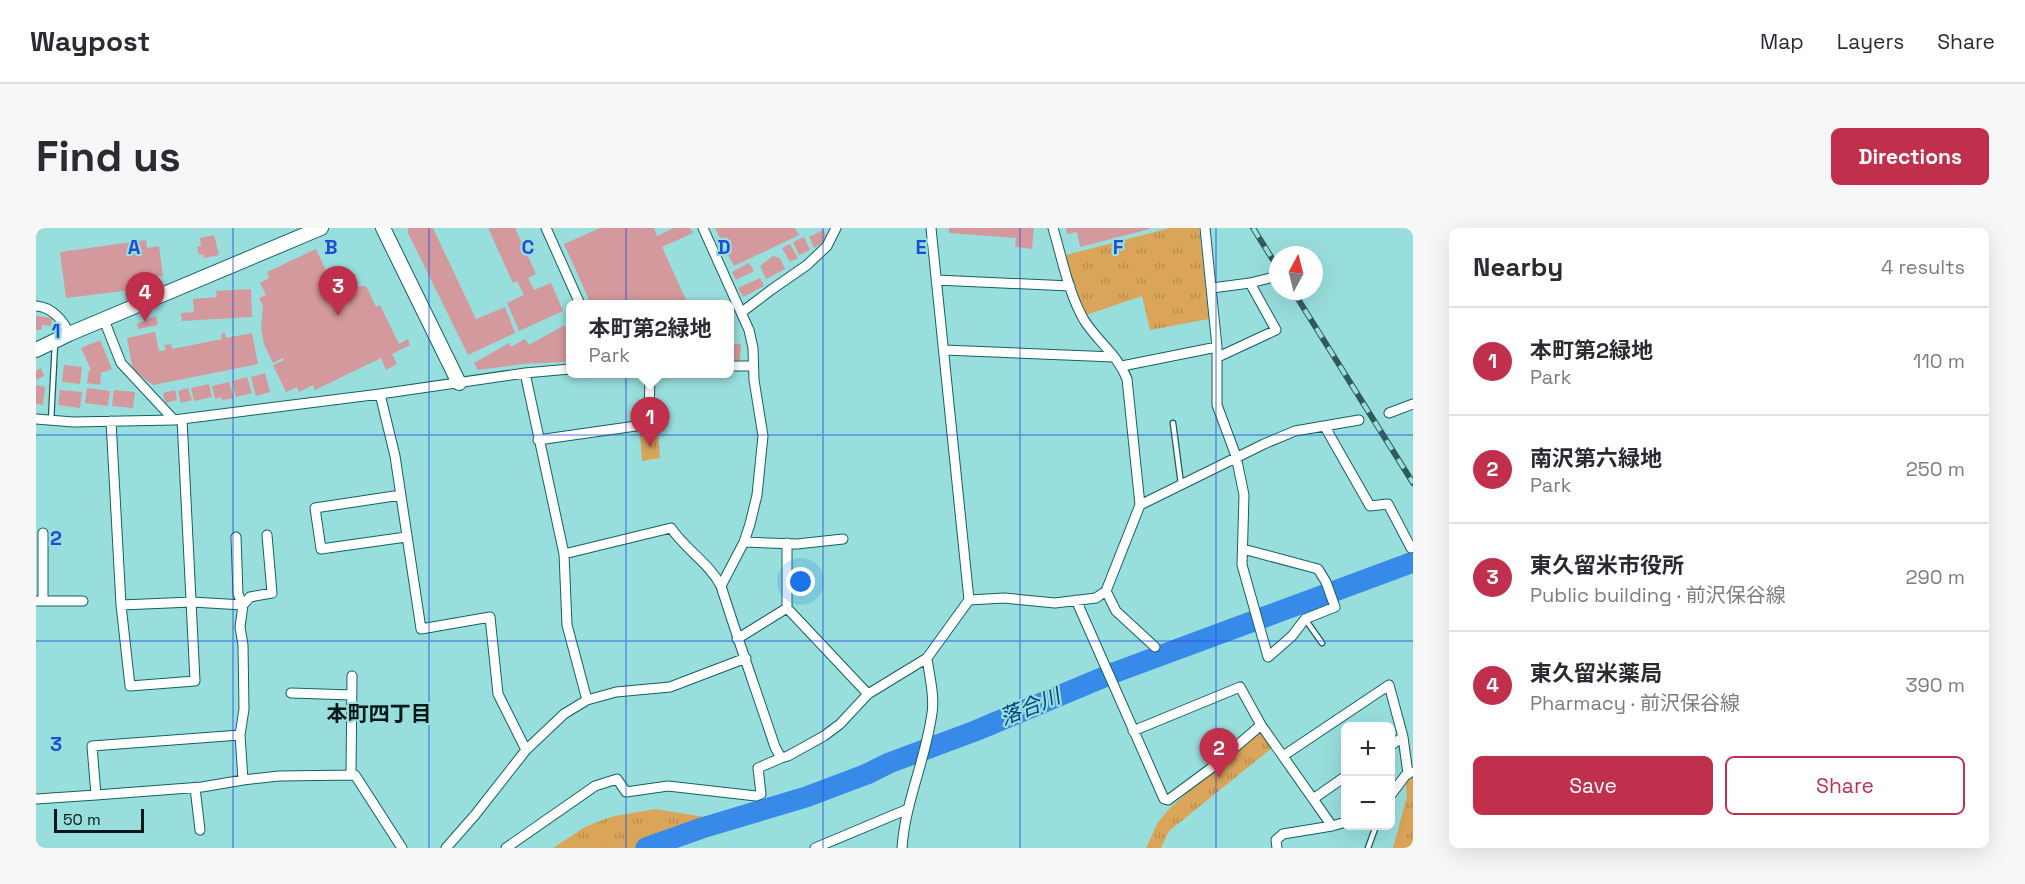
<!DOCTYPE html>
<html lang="en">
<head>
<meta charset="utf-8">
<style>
	body { margin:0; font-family:"Space Grotesk","Noto Sans JP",sans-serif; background:#f7f7f7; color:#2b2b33 }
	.controls { position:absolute; right:18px; bottom:18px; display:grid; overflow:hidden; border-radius:9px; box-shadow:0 6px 24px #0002 }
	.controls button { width:54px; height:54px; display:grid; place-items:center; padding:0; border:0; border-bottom:2px solid #e1e1e2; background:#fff; color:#2b2b33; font:30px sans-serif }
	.compass { position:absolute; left:1233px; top:18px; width:54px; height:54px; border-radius:50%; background:#fff; box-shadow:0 6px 24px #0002; rotate:7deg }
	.scale { position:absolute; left:18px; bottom:15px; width:90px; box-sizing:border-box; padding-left:6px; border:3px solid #001818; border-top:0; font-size:16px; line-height:21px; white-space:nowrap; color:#001818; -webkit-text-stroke:4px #98dedd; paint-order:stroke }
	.you { position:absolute; left:765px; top:354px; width:21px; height:21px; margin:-15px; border:4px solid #fff; border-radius:50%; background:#1a73e8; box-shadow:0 0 0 9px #1a73e833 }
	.badge { display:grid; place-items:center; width:39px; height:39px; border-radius:50%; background:#c0304d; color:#fff; font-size:20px; font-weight:700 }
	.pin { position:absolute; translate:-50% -50px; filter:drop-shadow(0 2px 3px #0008) }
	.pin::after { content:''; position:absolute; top:32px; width:21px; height:18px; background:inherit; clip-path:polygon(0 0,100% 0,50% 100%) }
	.popup { position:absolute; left:530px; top:72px; width:168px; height:78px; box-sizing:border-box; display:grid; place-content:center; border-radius:9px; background:#fff; filter:drop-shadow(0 2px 4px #0005); font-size:20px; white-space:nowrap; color:#7c7c81 }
	.popup b { font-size:22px; color:#2b2b33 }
	.popup::after { content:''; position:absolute; left:50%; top:100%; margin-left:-12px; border:12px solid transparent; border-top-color:#fff }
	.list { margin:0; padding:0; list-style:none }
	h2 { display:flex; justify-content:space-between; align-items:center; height:78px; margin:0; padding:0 24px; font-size:26px }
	h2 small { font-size:20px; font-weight:400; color:#7c7c81 }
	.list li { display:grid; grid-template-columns:39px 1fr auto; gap:18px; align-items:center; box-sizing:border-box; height:108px; padding:0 24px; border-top:2px solid #e1e1e2 }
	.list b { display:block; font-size:22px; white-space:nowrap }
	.list p { margin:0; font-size:20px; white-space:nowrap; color:#7c7c81 }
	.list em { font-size:20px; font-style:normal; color:#7c7c81 }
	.actions { display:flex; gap:12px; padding:18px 24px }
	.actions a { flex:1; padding:14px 0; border:2px solid #c0304d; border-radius:9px; text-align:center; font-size:21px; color:#c0304d }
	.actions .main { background:#c0304d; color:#fff }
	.map { position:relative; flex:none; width:1377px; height:620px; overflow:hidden; border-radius:9px }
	header { display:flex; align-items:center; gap:36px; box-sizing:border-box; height:84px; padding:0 30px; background:#fff; border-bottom:2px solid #e1e1e2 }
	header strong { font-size:28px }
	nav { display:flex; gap:33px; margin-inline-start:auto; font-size:21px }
	.intro { display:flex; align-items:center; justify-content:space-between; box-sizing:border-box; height:144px; padding:0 36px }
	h1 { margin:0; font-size:42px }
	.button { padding:15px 27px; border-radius:9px; background:#c0304d; color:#fff; font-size:21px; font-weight:700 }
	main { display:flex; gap:36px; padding:0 36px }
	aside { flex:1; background:#fff; border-radius:9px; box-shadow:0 6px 24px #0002 }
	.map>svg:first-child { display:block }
</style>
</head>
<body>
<header>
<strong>Waypost</strong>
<nav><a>Map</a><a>Layers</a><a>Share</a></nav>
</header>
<div class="intro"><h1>Find us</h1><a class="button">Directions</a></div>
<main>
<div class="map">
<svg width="1377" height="620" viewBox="0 0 1377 620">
	<defs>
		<pattern id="park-tufts" width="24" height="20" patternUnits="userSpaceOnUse" patternTransform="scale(1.5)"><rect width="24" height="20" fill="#daa559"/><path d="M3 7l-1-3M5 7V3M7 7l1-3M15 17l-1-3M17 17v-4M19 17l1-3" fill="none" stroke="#b98d4d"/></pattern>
	</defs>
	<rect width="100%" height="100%" fill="#98dedd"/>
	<path fill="url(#park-tufts)" d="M1134 0H1163L1173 91 1114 102 1106 68 1050 87 1038 57 1030 27Z
		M621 192 624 230 606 233 604 204 614 197 615 193Z
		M1222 502 1236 520 1133 603 1125 620H1110L1122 594 1134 580Z
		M1377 540V620H1357L1371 568 1369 548Z
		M619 581 669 589 673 598 610 620H517L549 599 574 589Z"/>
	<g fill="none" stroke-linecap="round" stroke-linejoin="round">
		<path stroke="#388ae9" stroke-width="21" d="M610 620 666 600 770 569 831 546 853 535 939 503 1080 444 1377 334"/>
	</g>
	<path fill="#d4999d" d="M372 0H397L440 91 469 79 479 105 432 127 372 5Z
		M452 0H479L500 46 492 50 498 62 515 55 527 83 483 103 471 75 488 67 481 53 477 55Z
		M564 0H618L621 8 638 0H654L657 5 626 19 651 74 646 76H555L528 16Z
		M679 0H759L763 7 698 38Z
		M913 0H998L996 21 979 19 980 10 913 5Z
		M1030 0H1114V1L1044 19 1041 4 1031 6Z
		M787 2 790 7 786 15 778 20 773 9Z
		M178 7 183 27 168 30 167 26 163 27 161 19 165 18 164 10Z
		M768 9 774 22 763 27 757 14Z
		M110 12 111 20 123 18 127 48 94 52 95 62 30 70 24 24Z
		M754 16 762 30 754 34 746 20Z
		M280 21 292 47 299 54 302 42 320 46 317 59 330 58 340 79 344 77 363 116 372 111 374 117 356 126 361 136 350 142 345 130 279 162 277 157 263 164 261 159 250 164 237 137 248 132 247 130 237 135 228 116 225 100 227 78 223 70 230 67 224 55 233 50 231 44Z
		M737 28 744 30 749 41 730 51 724 38Z
		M713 35 718 43 700 52 696 44Z
		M724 50 728 58 707 69 702 60Z
		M215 61 216 89 146 93 145 85 158 84 157 71 181 69 180 63Z
		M0 88 16 90 15 98 6 97 5 102H0Z
		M120 88 122 97 102 101 101 96Z
		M527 98 534 99V130L529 134 486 136 442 142 438 135 473 115 475 119 489 111 493 117Z
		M119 104 123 123 130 122 128 117 135 116 136 121 186 111 185 106 189 105 190 110 216 105 222 136 117 157 97 142 91 110Z
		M694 108H698L697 116H705L704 132H694Z
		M64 112 76 141 65 145 64 157 51 155 53 142H55L45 120Z
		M28 137 46 139 44 156 26 154Z
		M5 140 8 148 0 152V143Z
		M229 145 234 164 220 168 215 149Z
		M211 149 216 165 200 169 196 153Z
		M193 154 198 170 186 172 185 169 179 171 176 158Z
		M173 156 176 169 158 173 155 160Z
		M0 157 9 159 7 177 0 176Z
		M51 160 74 163 72 178 49 175Z
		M152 160 156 172 145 175 142 163Z
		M24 162 46 164 44 180 22 177Z
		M78 162 99 164 97 180 76 178Z
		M139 162 141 172 129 175 127 165Z"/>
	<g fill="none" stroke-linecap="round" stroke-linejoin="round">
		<g stroke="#146161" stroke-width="7">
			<path id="lane" d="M15 193 19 115
				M1137 195 1145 256
				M1269 391 1286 415
				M1332 620 1340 598"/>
		</g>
		<g stroke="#146161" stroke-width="11">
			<path id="street" d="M510 0 544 76
				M667 0 713 102 717 120 718 152 727 208 721 267 714 296 708 314 685 358C702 412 721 465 739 519L745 530 752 528 788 508 804 496 832 466 891 430 933 372 895 0
				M900 52 1034 58
				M1214 55 1234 50
				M1176 60 1214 55 1240 102 1182 129
				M0 78C16 79 28 93 33 106
				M706 84 735 62 771 37 791 18 800 0
				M68 92 85 135 138 192
				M1181 119V177L1200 228 1208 267 1206 337 1232 429 1256 408 1269 391 1299 379 1290 354 1282 341 1207 321
				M908 122 1078 129
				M694 138H717
				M1086 138 1181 119 1169 0
				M489 145 528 326 531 397 551 472
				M344 166 359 228 385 401 454 389 462 466 490 522
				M1353 185 1377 176
				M0 191 37 194 138 192 344 166 489 145 534 141
				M75 193 85 377 94 458 159 453 146 191
				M1289 199 1334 278 1352 276 1375 320
				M502 212 600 198 613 190 614 146
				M365 267 279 280 285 321 370 309
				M1104 277 1228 216 1259 203 1323 192
				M200 309 202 366 207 377 214 369 236 365 231 307
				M708 314 761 316 807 311
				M751 315V380L832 466
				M528 326 635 300C650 322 673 335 685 358
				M1070 363 1080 383 1119 419
				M933 372 968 370 1019 375 1060 370 1070 363 1104 277 1091 151C1082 127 1061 113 1048 92 1032 64 1026 30 1017 0
				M1040 372 1128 571 1132 572 1174 541 1225 497
				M0 373H47
				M7 373V305
				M701 411 751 380
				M255 465 316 467
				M1097 503 1204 459 1225 497 1296 598
				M1354 518 1367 509
				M1247 528 1353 457 1367 509 1372 546
				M315 547 316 448
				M207 552 243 548 319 547 366 620
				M159 560 164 602
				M60 567 166 559 207 552 204 507 208 481 207 417 204 399 207 377 156 374 85 377
				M1354 568 1369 548 1375 544
				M0 571 60 567 56 518 204 507
				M1277 571 1310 548
				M410 620 439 587 490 522 528 486 551 472 580 464 634 459 710 430
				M470 620 559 558 581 551 590 564 632 558 720 568 725 566 722 540 745 530
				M779 620 872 581
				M866 620C869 574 890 531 896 485 899 468 893 447 891 430
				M1241 620 1240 612 1247 606 1296 598 1310 594"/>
		</g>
		<g stroke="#146161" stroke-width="16">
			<path id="secondary" d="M347 0 423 155
				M0 122 33 106 285 0"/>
		</g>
		<use href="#lane" stroke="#fff" stroke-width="4.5"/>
		<use href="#street" stroke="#fff" stroke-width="9"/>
		<use href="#secondary" stroke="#fff" stroke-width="14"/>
		<g stroke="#335a5a" stroke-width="6">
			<path id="rail" d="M1217 0 1242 40
				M1257 63 1377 255"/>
		</g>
		<use href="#rail" stroke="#98dedd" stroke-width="4" stroke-dasharray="11" stroke-linecap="butt"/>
	</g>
	<path fill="none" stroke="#1d4ed8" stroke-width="1.5" stroke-opacity="0.55" d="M197 0V620M393 0V620M590 0V620M787 0V620M984 0V620M1180 0V620M0 207H1377M0 413H1377"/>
	<g text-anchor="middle" stroke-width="4.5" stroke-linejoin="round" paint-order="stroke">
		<g font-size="21" font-style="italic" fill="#08427e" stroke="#98dedd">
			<text transform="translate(994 479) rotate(-22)" y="7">落合川</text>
		</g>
		<g font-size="21" font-weight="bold" fill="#001818" stroke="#98dedd">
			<text x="343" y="493">本町四丁目</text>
		</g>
	</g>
	<g font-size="20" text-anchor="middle" font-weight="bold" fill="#1d4ed8" stroke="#98dedd" stroke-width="4.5" stroke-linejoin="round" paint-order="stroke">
		<text x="98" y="26">A</text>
		<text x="295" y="26">B</text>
		<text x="492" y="26">C</text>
		<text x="688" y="26">D</text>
		<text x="885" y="26">E</text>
		<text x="1082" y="26">F</text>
		<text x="20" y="110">1</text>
		<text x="20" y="317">2</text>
		<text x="20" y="523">3</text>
	</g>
</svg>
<div class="controls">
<button>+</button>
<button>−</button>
</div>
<svg class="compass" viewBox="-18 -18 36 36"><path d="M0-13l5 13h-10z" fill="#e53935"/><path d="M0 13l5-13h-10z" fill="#7c7c81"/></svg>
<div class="scale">50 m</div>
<div class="you"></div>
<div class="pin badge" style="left:614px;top:219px">1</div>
<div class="popup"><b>本町第2緑地</b>Park</div>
<div class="pin badge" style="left:1183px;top:550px">2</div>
<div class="pin badge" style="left:302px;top:88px">3</div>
<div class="pin badge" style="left:109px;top:94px">4</div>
</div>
<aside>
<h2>Nearby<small>4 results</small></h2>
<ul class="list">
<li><span class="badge">1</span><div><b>本町第2緑地</b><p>Park</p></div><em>110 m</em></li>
<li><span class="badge">2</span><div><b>南沢第六緑地</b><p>Park</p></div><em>250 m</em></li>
<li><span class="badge">3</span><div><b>東久留米市役所</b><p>Public building · 前沢保谷線</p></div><em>290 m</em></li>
<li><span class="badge">4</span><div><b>東久留米薬局</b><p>Pharmacy · 前沢保谷線</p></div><em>390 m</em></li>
</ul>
<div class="actions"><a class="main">Save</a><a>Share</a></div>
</aside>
</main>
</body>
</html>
